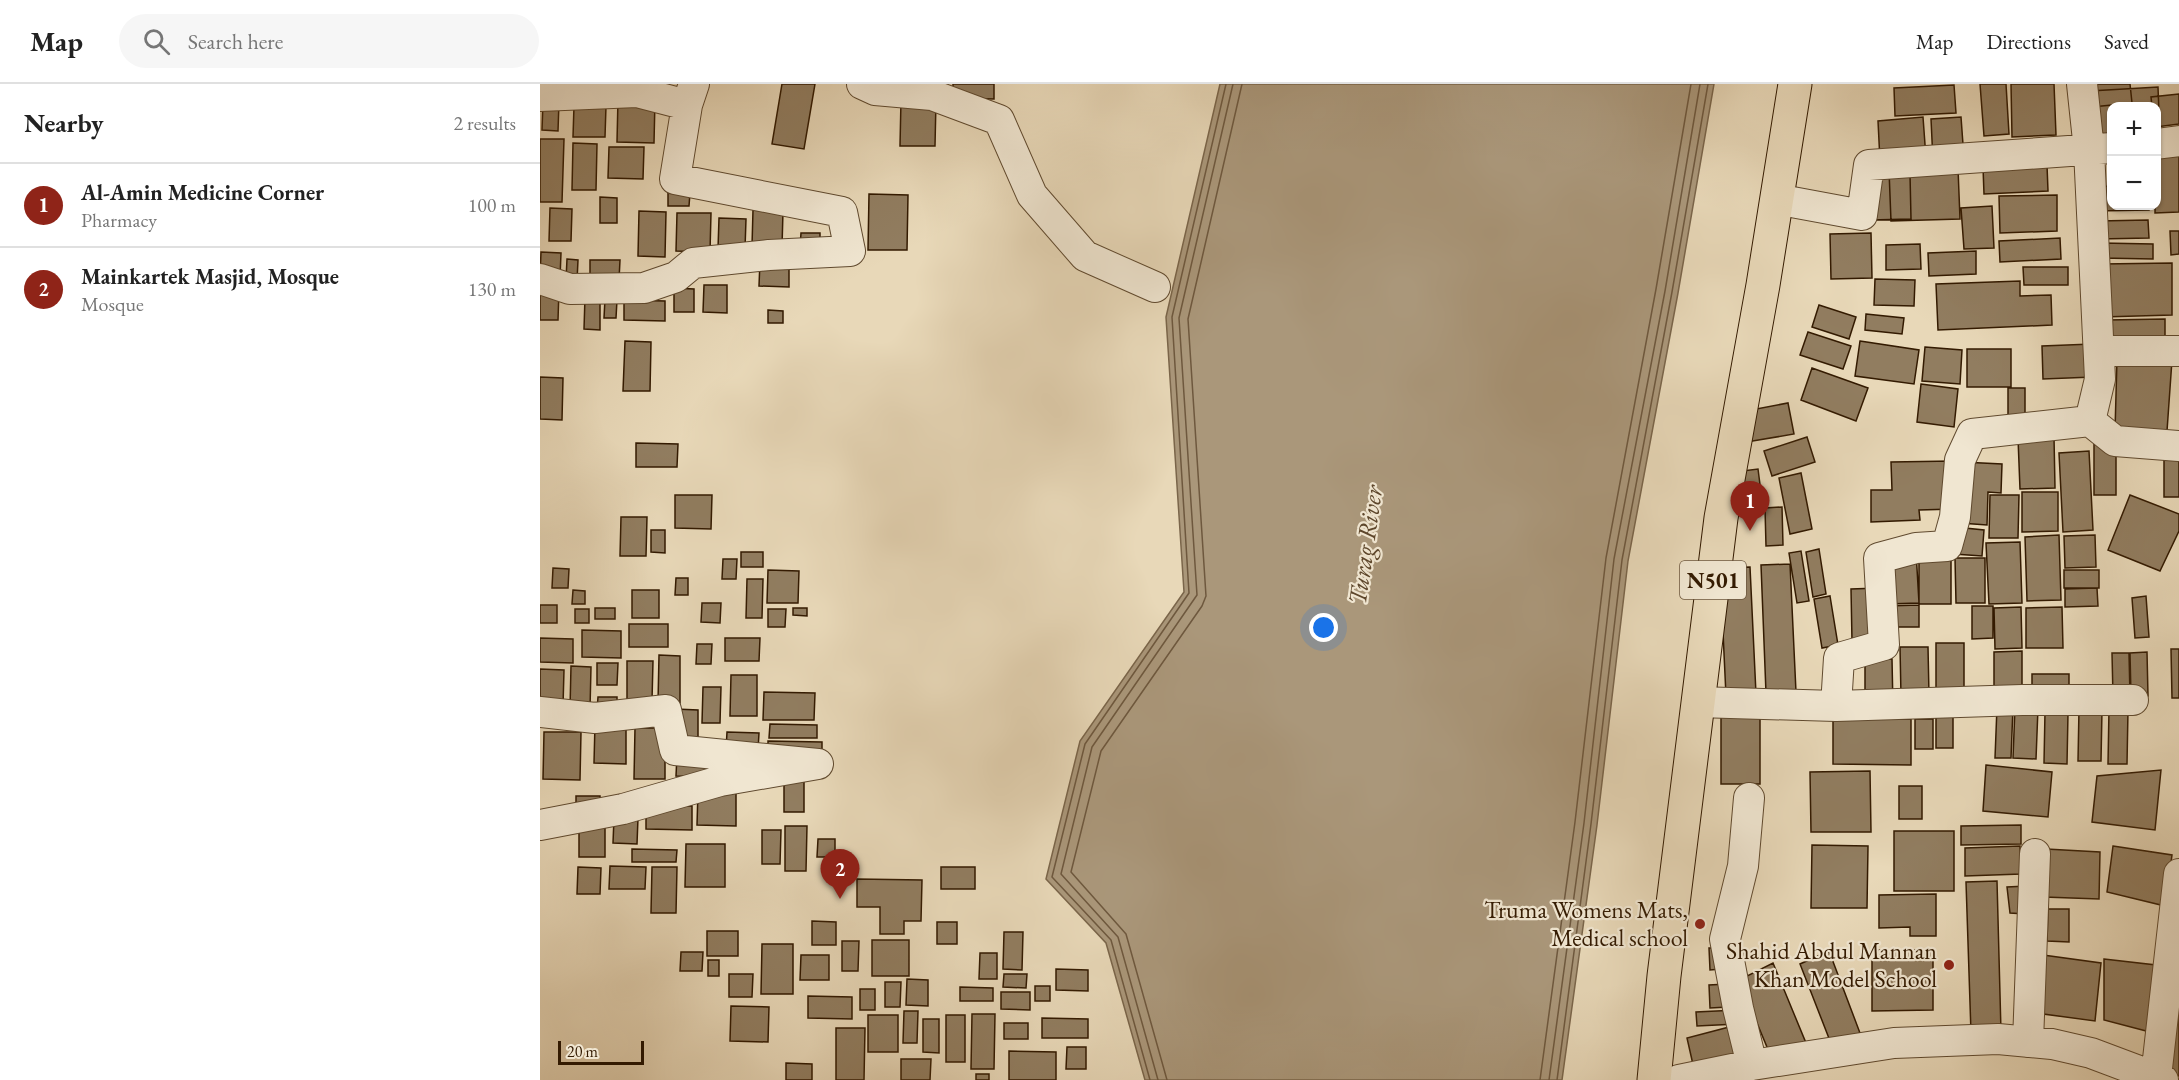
<!DOCTYPE html>
<html lang="en">
<head>
<meta charset="utf-8">
<style>
	body { margin:0; font-family:"EB Garamond",serif; background:#f6f6f6; color:#222 }
	.controls { position:absolute; right:18px; top:18px; display:grid; overflow:hidden; border-radius:12px; box-shadow:0 2px 4px #0004 }
	.controls button { width:54px; height:54px; display:grid; place-items:center; padding:0; border:0; border-bottom:2px solid #e0e0e0; background:#fff; color:#222; font:30px sans-serif }
	.scale { position:absolute; left:18px; bottom:15px; width:86px; box-sizing:border-box; padding-left:6px; border:3px solid #331a01; border-top:0; font-size:16px; line-height:21px; white-space:nowrap; color:#331a01; -webkit-text-stroke:4px #f0e6d1; paint-order:stroke }
	.you { position:absolute; left:784px; top:544px; width:21px; height:21px; margin:-15px; border:4px solid #fff; border-radius:50%; background:#1a73e8; box-shadow:0 0 0 9px #1a73e833 }
	.badge { display:grid; place-items:center; width:39px; height:39px; border-radius:50%; background:#8f2418; color:#fff; font-size:20px; font-weight:700 }
	.pin { position:absolute; translate:-50% -50px; filter:drop-shadow(0 2px 3px #0008) }
	.pin::after { content:''; position:absolute; top:32px; width:21px; height:18px; background:inherit; clip-path:polygon(0 0,100% 0,50% 100%) }
	.list { margin:0; padding:0; list-style:none }
	h2 { display:flex; justify-content:space-between; align-items:center; height:78px; margin:0; padding:0 24px; font-size:26px }
	h2 small { font-size:20px; font-weight:400; color:#767676 }
	.list li { display:grid; grid-template-columns:39px 1fr auto; gap:18px; align-items:center; box-sizing:border-box; height:84px; padding:0 24px; border-top:2px solid #e0e0e0 }
	.list b { display:block; font-size:22px; white-space:nowrap }
	.list p { margin:0; font-size:20px; white-space:nowrap; color:#767676 }
	.list em { font-size:20px; font-style:normal; color:#767676 }
	.icon { flex:none; width:33px; height:33px; fill:none; stroke:currentColor; stroke-width:2; stroke-linecap:round; stroke-linejoin:round }
	.map { position:relative; flex:none; width:1639px; height:996px; overflow:hidden }
	header { display:flex; align-items:center; gap:36px; box-sizing:border-box; height:84px; padding:0 30px; background:#fff; border-bottom:2px solid #e0e0e0 }
	header strong { font-size:28px }
	nav { display:flex; gap:33px; margin-inline-start:auto; font-size:21px }
	.search { width:420px; height:54px; background:#f6f6f6; display:flex; align-items:center; gap:15px; box-sizing:border-box; padding:0 21px; border-radius:33px; color:#767676; font-size:22px }
	main { display:flex }
	aside { flex:1; background:#fff }
	.map>svg:first-child { display:block }
</style>
</head>
<body>
<header>
<strong>Map</strong>
<div class="search"><svg class="icon" aria-label="search" viewBox="0 0 24 24"><circle cx="10" cy="10" r="6"/><path d="M15 15l6 6"/></svg>Search here</div>
<nav><a>Map</a><a>Directions</a><a>Saved</a></nav>
</header>
<main>
<aside>
<h2>Nearby<small>2 results</small></h2>
<ul class="list">
<li><span class="badge">1</span><div><b>Al-Amin Medicine Corner</b><p>Pharmacy</p></div><em>100 m</em></li>
<li><span class="badge">2</span><div><b>Mainkartek Masjid, Mosque</b><p>Mosque</p></div><em>130 m</em></li>
</ul>
</aside>
<div class="map">
<svg width="1639" height="996" viewBox="0 0 1639 996">
	<rect width="100%" height="100%" fill="#e8d8b8"/>
	<filter id="stains"><feTurbulence type="fractalNoise" baseFrequency=".00333" numOctaves="4"/><feColorMatrix values="0 0 0 0 .2 0 0 0 0 .09 0 0 0 0 .02 0 0 0 .5 -.17"/></filter>
	<radialGradient id="worn" r=".72"><stop offset=".6" stop-color="#630" stop-opacity="0"/><stop offset="1" stop-color="#630" stop-opacity=".3"/></radialGradient>
	<path fill="#aa977a" stroke="#7a654a" stroke-width="1.5" d="M680 0H1174L1138 209 1088 477 1057 741 1022 996H605L566 859 506 795 540 657 644 508 626 233Z"/>
	<g fill="none" stroke-linecap="round" stroke-linejoin="round">
		<path stroke="#6e583e" stroke-width="1.5" d="M610 996 571 856 512 793 545 660 649 509 632 233 686 0
			M618 996 578 853 521 790 552 663 657 511 639 234 693 0
			M627 996 586 850 531 788 561 667 662 522 666 512 648 235 702 0
			M1000 996 1035 738 1066 474 1116 205 1151 0
			M1009 996 1044 739 1074 475 1125 207 1160 0
			M1017 996 1051 740 1082 476 1132 208 1168 0"/>
	</g>
	<path fill="#917d60" stroke="#331a01" stroke-width="1.5" d="M242 0H275L264 65 232 60Z
		M413 0H454V15L413 14Z
		M1440 0H1466L1469 50 1444 52Z
		M1471 0H1514L1516 51 1472 53Z
		M1549 0H1590L1592 19 1552 23Z
		M1414 1 1416 29 1355 32 1354 4Z
		M1618 3 1620 55 1616 56V22H1572V58L1553 59 1550 7Z
		M1639 10V40L1616 43V22H1612L1611 13Z
		M78 15 115 16 114 59 77 58Z
		M361 16 396 17 395 62H360Z
		M3 18H19L18 47 2 46Z
		M34 22H66L65 53H33Z
		M1383 33 1386 74 1340 77 1338 37Z
		M1421 33 1424 74 1393 77 1391 35Z
		M0 55H24L22 118H0Z
		M33 59 57 60 56 106H32Z
		M69 63H104L103 95 68 94Z
		M1639 70V128L1615 129 1616 72Z
		M1507 81 1508 107 1444 110 1443 83Z
		M1418 84 1420 135 1351 137 1349 86Z
		M1370 90 1371 135 1330 136 1329 92Z
		M1572 102V122H1609V126L1554 127 1553 103Z
		M128 108 150 109 149 122H128Z
		M329 110 368 111 367 166H328Z
		M1517 111V147L1460 149 1459 112Z
		M60 113 77 114V139H60Z
		M1452 122 1454 164 1424 165 1421 124Z
		M10 124 32 125 31 157H9Z
		M213 126 243 127 242 163 212 162Z
		M99 127 126 128 125 173 98 172Z
		M137 129H171L170 168 136 167Z
		M179 134 206 135 205 165H178Z
		M1608 136 1609 154 1558 155V137Z
		M1630 147H1639V170L1631 171Z
		M261 149H280V165L260 164Z
		M1331 149 1332 194 1291 195 1290 150Z
		M1520 154 1521 175 1460 178 1459 157Z
		M1561 159 1613 160V175L1561 174Z
		M1380 160 1381 185 1346 186V161Z
		M1436 167V190L1389 192 1388 169Z
		M1 168 21 169 20 194 0 193Z
		M27 175 38 176 37 197 26 196Z
		M50 176H80L79 196 50 195Z
		M220 177 249 178V203L219 202Z
		M1632 179V231L1562 233V180Z
		M1483 183H1528V201H1484Z
		M1335 195 1375 196 1374 222 1334 221Z
		M1480 197V212L1511 211 1512 241 1398 246 1396 200Z
		M164 201H187V229L163 228Z
		M0 204 19 205 18 236H0Z
		M134 204 154 205V228H134Z
		M45 213 60 214V246L44 245Z
		M65 215 77 216 76 234H64Z
		M84 216 125 217V237L84 236Z
		M1279 221 1316 233 1309 255 1272 243Z
		M228 226 243 227V239H228Z
		M1326 230 1364 234 1362 250 1325 246Z
		M1625 235V272L1568 273 1567 236Z
		M1268 248 1311 262 1303 285 1260 271Z
		M85 257 111 258 110 307H83Z
		M1320 257 1379 266 1374 300 1315 292Z
		M1552 260 1553 293 1503 295 1502 262Z
		M1385 263 1422 266 1420 300 1382 297Z
		M1427 265H1471V303H1427Z
		M1577 275 1632 276 1627 347H1575Z
		M1272 284 1328 304 1316 337 1261 316Z
		M0 293 23 294 22 336 0 335Z
		M1381 300 1418 305 1414 343 1377 338Z
		M1468 304H1485V336L1468 335Z
		M1248 319 1254 350 1201 359 1195 329Z
		M1267 353 1275 378 1232 392 1224 367Z
		M1514 353 1515 404 1480 405 1478 354Z
		M96 359 138 360 137 383H96Z
		M1554 360H1576V411H1554Z
		M1549 367 1553 446 1523 448 1519 369Z
		M1624 369H1639V413H1624Z
		M1413 377 1414 425 1379 426 1380 436 1331 438V406H1352L1351 378Z
		M1422 378 1462 380 1461 409 1448 408 1447 441 1420 439Z
		M1218 385 1222 416 1192 420 1187 389Z
		M1261 389 1272 445 1250 450 1239 394Z
		M1482 408H1518V447L1482 448Z
		M135 411H172L171 445 135 444Z
		M1450 411H1479L1478 454H1449Z
		M1590 411 1639 430V447L1620 487 1568 466Z
		M1242 423 1243 461 1226 462 1225 424Z
		M81 433H107L106 472H80Z
		M1415 443 1444 446 1442 472 1414 470Z
		M111 446H125V469L111 468Z
		M1519 451 1521 516 1487 517 1485 453Z
		M1555 451 1556 483 1525 484 1524 452Z
		M1480 458 1482 519 1449 520 1446 459Z
		M1279 465 1286 510 1273 513 1266 468Z
		M1261 467 1269 517 1257 519 1249 469Z
		M1376 467 1379 519 1346 520 1343 476Z
		M1379 467H1411V520H1379Z
		M201 468H223V483H201Z
		M1415 474H1445V519H1416Z
		M183 475H197L196 495H182Z
		M1250 480 1256 608 1226 609 1221 481Z
		M1210 483 1216 610 1186 612 1180 484Z
		M13 484 29 485 28 504H12Z
		M228 486 259 487 258 519H227Z
		M1524 486H1559V504H1524Z
		M136 494H148V511H135Z
		M207 495H223L222 534H206Z
		M1339 504 1340 556 1312 557 1311 505Z
		M1557 504 1558 522 1525 523V505Z
		M33 506 45 507V520H32Z
		M92 506H119V534H92Z
		M1290 512 1298 561 1282 564 1274 515Z
		M1606 512 1609 553 1595 554 1592 514Z
		M162 519H181L180 539 161 538Z
		M0 521H17V539H0Z
		M1379 521V543H1346V522Z
		M1432 522H1453V554L1432 555Z
		M1481 523 1482 564 1455 565 1454 524Z
		M1522 523 1523 564H1486V524Z
		M55 524H75V535H55Z
		M253 524H267V532L253 531Z
		M35 525H49V539H35Z
		M228 525H246L245 543H228Z
		M89 540H128V563H89Z
		M42 546 81 547V574L42 573Z
		M0 554 33 555V579L0 578Z
		M185 554H220L219 577H185Z
		M1396 559H1424V607L1396 608Z
		M157 560H172L171 580H156Z
		M1360 563H1388L1389 611 1361 612Z
		M1631 565H1639V614H1632Z
		M1482 567V616L1454 617V568Z
		M1607 568 1608 612H1591L1590 569Z
		M1572 569H1589L1590 612 1573 613Z
		M119 571 140 572V619H118Z
		M1352 575 1353 624H1325V576Z
		M87 577H113L112 617 87 616Z
		M57 579H78L77 601H57Z
		M31 582 51 583 50 625H30Z
		M0 585 24 586 23 622H0Z
		M1492 590H1529V618H1492Z
		M191 591H217V632H190Z
		M163 603H181L180 639H162Z
		M224 608 275 609 274 636H223Z
		M58 613H77V627L57 626Z
		M1457 623H1473L1471 674H1455Z
		M1475 623 1498 624 1496 675 1473 674Z
		M135 625 158 626V657L134 656Z
		M1539 625 1562 626 1561 677H1538Z
		M1569 625 1588 626 1587 680H1568Z
		M1413 628V664H1396V629Z
		M1505 628 1528 629 1527 680 1504 679Z
		M1181 629H1220V700H1181Z
		M1293 635H1371V681L1293 680Z
		M1375 635H1393V665H1375Z
		M55 640 86 641V680L54 679Z
		M230 640 277 641V654H229Z
		M95 644H125V695H94Z
		M4 648H41L40 696 3 695Z
		M187 648 219 649 218 666H186Z
		M228 657 282 658V673L228 672Z
		M137 671H166L165 693 136 692Z
		M1446 681 1512 688 1508 733 1443 727Z
		M1621 686 1615 746 1552 738 1557 692Z
		M1330 687 1331 748H1271L1270 688Z
		M244 691 264 692V728H244Z
		M1359 702H1382V735H1359Z
		M158 707 196 708V742L157 741Z
		M36 712H60V724H36Z
		M106 722H152V746L106 745Z
		M74 734H98L97 760 73 759Z
		M39 739 65 740V773H39Z
		M1481 741V760L1421 761V742Z
		M245 742H267L266 787H245Z
		M222 746H241L240 780H222Z
		M1354 747H1414V807H1354Z
		M278 755H295V773H277Z
		M146 760H185V803H145Z
		M1272 761 1328 762 1327 824H1271Z
		M1480 762 1481 790 1425 792V764Z
		M1573 762 1632 771 1625 822 1567 808Z
		M92 765 137 766 136 778H92Z
		M1506 765 1560 768 1559 815 1504 813Z
		M70 782 106 783 105 805H69Z
		M38 783 61 784 60 810H37Z
		M112 783H137L136 829H111Z
		M401 783H435V805H401Z
		M317 795 382 796 381 837H364V850H340V823H317Z
		M1457 797 1461 948 1431 949 1426 798Z
		M1487 802 1485 830 1470 829 1467 803Z
		M1396 810V852H1370V843L1339 844V811Z
		M1508 825H1529V858L1507 857Z
		M272 837 296 838V861H272Z
		M397 838H417V860H397Z
		M167 847H198V872H167Z
		M464 848H483L482 886 463 885Z
		M332 856H369V892H332Z
		M302 857H319L318 887H302Z
		M222 860H253V910H221Z
		M1169 864H1180L1181 885 1170 886Z
		M1332 866H1393V926L1332 927Z
		M1289 867 1320 949 1292 962 1260 880Z
		M141 868H163L162 887H140Z
		M440 869H457V895H439Z
		M261 871H289V896H260Z
		M1503 871 1561 879 1555 937 1496 929Z
		M1564 875 1616 881 1610 948 1564 936Z
		M168 876H179V892H168Z
		M1233 879 1266 959 1232 975 1199 896Z
		M516 885 548 886V907L516 906Z
		M189 890H213L212 913H189Z
		M464 890H487L486 904 463 903Z
		M367 895 388 896V922L366 921Z
		M345 898H361L360 923H345Z
		M1187 900 1188 923 1170 924 1169 901Z
		M495 902H510V917H495Z
		M420 903 453 904V917H420Z
		M320 905H335V926H320Z
		M461 908H490V926L461 925Z
		M268 912 312 913V935L268 934Z
		M191 922 229 923 228 958 190 957Z
		M1197 926V940L1157 942 1156 928Z
		M364 927H378L377 959H363Z
		M432 930H455L454 985H431Z
		M1631 930 1639 931V992L1624 990Z
		M328 931H358V968H328Z
		M406 931H425V978H406Z
		M502 934 548 935V954H502Z
		M383 935H399V969L383 968Z
		M464 939H488V955H464Z
		M1193 942 1200 974 1154 985 1147 954Z
		M296 944H325L324 996H296Z
		M527 963H546V985H526Z
		M469 967 516 968V996H469Z
		M361 975H391L390 996H361Z
		M246 979 272 980V996H246Z
		M436 990H449V996H436Z"/>
	<g fill="none" stroke-linecap="round" stroke-linejoin="round">
		<g stroke="#604a2f" stroke-width="32">
			<path id="minor" d="M322 0 335 6 392 11 459 36 492 111 545 172 615 203
				M1542 0 1549 66 1560 295 1550 337
				M0 12 97 8 147 21
				M1616 60 1639 57
				M1236 115 1322 131 1329 81 1572 64
				M0 195 30 205 104 204 136 193 153 179 229 171 310 167 302 128 135 95 147 21 154 0
				M1559 267H1639
				M1157 618 1296 622 1482 616H1593
				M1296 622 1299 574 1344 561 1339 474 1376 464 1407 462 1415 433 1420 376 1432 350 1550 337 1575 357 1639 362
				M0 628 55 634 126 626 135 666 278 680 180 697 83 725 0 741
				M1209 714 1203 782 1185 855 1198 924 1212 981
				M1488 958 1495 770
				M1616 993 1639 790
				M1139 996 1212 981 1354 959 1458 955 1512 960 1551 969 1623 996"/>
		</g>
		<g stroke="#331a01" stroke-width="35">
			<path id="highway" d="M1114 996 1124 892 1181 434 1223 201 1255 0"/>
		</g>
		<use href="#minor" stroke="#f0e6d1" stroke-width="30"/>
		<use href="#highway" stroke="#e8d8b8" stroke-width="33"/>
	</g>
	<g fill="#8f2418" stroke="#f0e6d1" stroke-width="2">
		<circle cx="1160" cy="840" r="6"/>
		<circle cx="1409" cy="881" r="6"/>
	</g>
	<g text-anchor="middle" stroke-width="4.5" stroke-linejoin="round" paint-order="stroke">
		<rect fill="#f0e6d1" stroke="#6c573f" stroke-width="1.5" x="1140" y="477" width="66" height="38" rx="4.5"/>
		<g font-size="22" font-weight="bold" fill="#331a01">
			<text x="1173" y="504">N501</text>
		</g>
		<g font-size="24" fill="#331a01" stroke="#f0e6d1" text-anchor="end">
			<text x="1148" y="834">Truma Womens Mats,<tspan x="1148" dy="28">Medical school</tspan></text>
			<text x="1397" y="875">Shahid Abdul Mannan<tspan x="1397" dy="28">Khan Model School</tspan></text>
		</g>
		<g font-size="26" font-style="italic" fill="#5d462b" stroke="#f0e6d1">
			<text transform="translate(825 461) rotate(-82)" y="9">Turag River</text>
		</g>
	</g>
	<rect width="100%" height="100%" filter="url(#stains)"/>
	<rect width="100%" height="100%" fill="url(#worn)"/>
</svg>
<div class="controls">
<button>+</button>
<button>−</button>
</div>
<div class="scale">20 m</div>
<div class="you"></div>
<div class="pin badge" style="left:1210px;top:447px">1</div>
<div class="pin badge" style="left:300px;top:815px">2</div>
</div>
</main>
</body>
</html>
